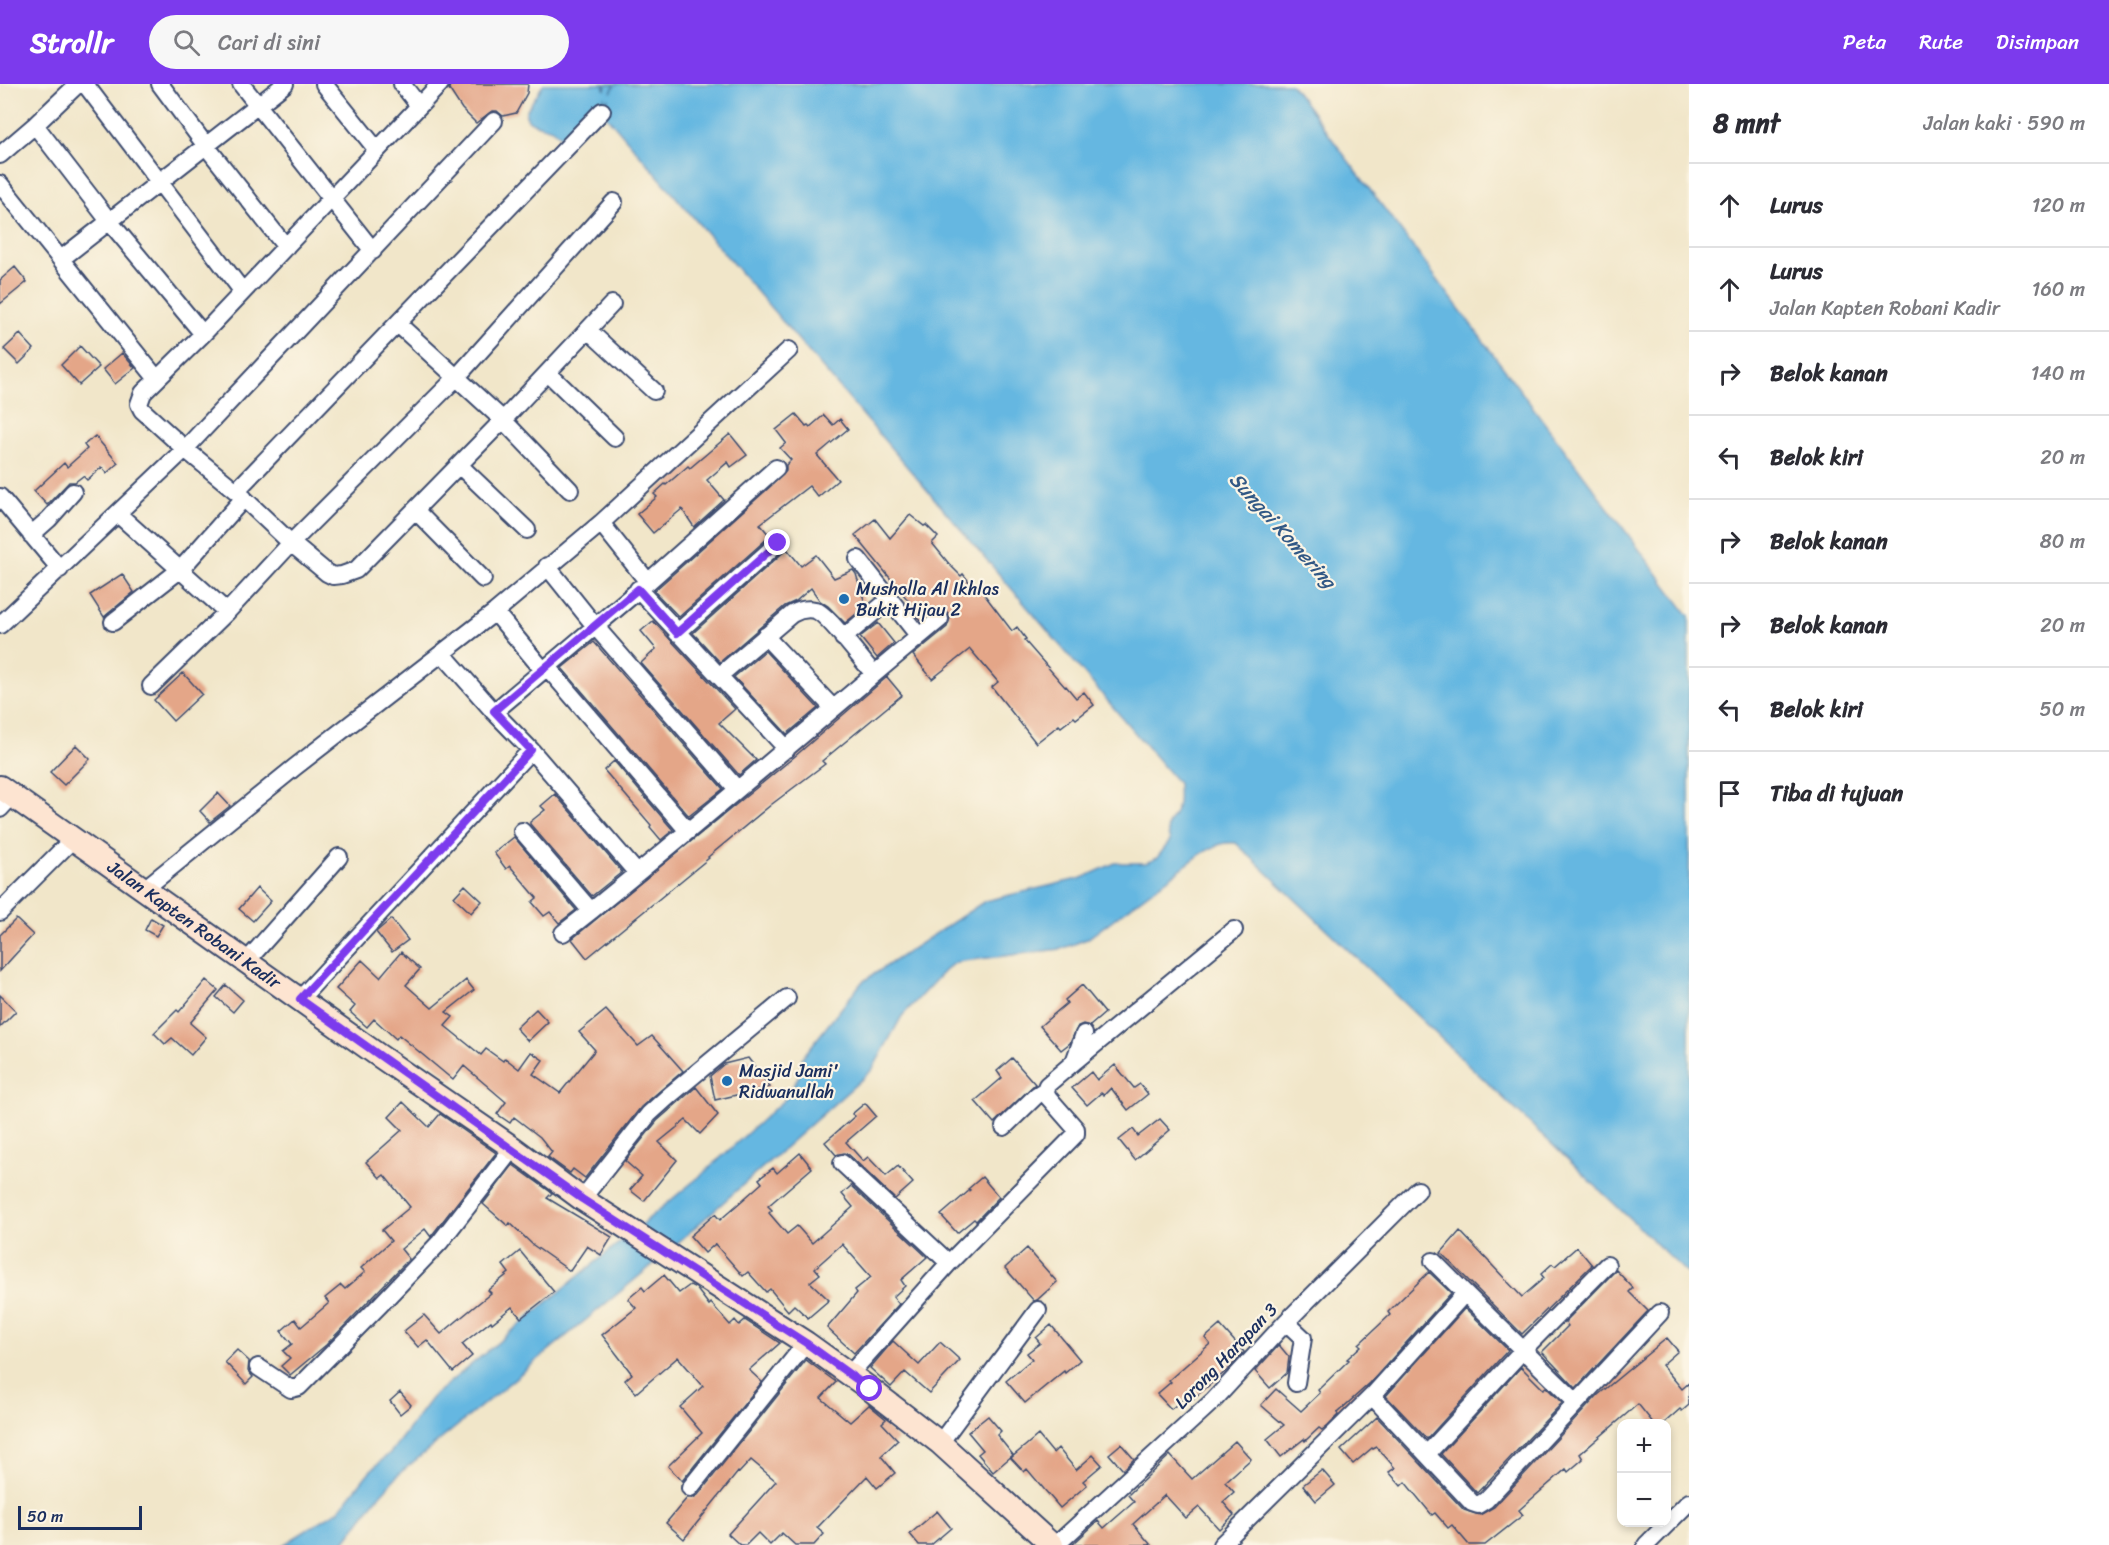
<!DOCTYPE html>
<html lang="id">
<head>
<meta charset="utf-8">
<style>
	body { margin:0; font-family:Sriracha,sans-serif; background:#f7f7f7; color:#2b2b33 }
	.controls { position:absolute; right:18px; bottom:18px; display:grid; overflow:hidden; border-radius:12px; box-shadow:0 3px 9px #0003 }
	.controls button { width:54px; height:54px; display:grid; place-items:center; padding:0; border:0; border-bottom:2px solid #e1e1e2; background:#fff; color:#2b2b33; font:30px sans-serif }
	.scale { position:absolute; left:18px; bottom:15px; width:124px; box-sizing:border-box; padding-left:6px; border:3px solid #1b2f5e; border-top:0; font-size:16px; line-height:21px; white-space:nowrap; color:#1b2f5e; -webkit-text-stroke:4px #fcf5e5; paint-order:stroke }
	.stop { position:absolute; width:18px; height:18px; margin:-14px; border:4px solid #7c3aed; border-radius:50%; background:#fff }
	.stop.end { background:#7c3aed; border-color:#fff; box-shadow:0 2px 6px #0008 }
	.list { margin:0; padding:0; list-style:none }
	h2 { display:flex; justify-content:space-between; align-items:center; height:78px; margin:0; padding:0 24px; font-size:26px }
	h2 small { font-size:20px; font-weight:400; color:#7c7c81 }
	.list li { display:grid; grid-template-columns:39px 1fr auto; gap:18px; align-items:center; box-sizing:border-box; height:84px; padding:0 24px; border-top:2px solid #e1e1e2 }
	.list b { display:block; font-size:22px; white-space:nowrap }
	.list p { margin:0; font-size:20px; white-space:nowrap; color:#7c7c81 }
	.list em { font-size:20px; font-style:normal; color:#7c7c81 }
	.icon { flex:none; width:33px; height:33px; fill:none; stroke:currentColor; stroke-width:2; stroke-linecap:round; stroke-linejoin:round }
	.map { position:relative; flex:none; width:1689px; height:1461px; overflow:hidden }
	header { display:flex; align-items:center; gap:36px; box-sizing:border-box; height:84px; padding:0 30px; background:#7c3aed; color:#fff }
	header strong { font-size:28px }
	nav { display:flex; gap:33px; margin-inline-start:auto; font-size:21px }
	.search { width:420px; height:54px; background:#f7f7f7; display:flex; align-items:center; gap:15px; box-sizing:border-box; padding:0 21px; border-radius:33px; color:#7c7c81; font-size:22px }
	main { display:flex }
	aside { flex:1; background:#fff }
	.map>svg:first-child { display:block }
</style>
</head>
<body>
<header>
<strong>Strollr</strong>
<div class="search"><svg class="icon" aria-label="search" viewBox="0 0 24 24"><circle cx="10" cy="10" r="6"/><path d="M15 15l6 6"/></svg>Cari di sini</div>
<nav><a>Peta</a><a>Rute</a><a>Disimpan</a></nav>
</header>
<main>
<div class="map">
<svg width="1689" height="1461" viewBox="0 0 1689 1461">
	<rect width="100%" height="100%" fill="#fcf5e5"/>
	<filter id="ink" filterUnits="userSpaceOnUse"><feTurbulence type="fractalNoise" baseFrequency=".0167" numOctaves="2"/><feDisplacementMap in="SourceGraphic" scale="12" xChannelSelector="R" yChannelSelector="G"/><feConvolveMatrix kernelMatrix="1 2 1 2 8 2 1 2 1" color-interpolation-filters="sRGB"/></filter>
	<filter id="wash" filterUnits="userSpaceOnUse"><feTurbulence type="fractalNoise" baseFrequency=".008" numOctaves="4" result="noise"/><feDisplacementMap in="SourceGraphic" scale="24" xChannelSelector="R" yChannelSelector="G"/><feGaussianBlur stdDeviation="1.35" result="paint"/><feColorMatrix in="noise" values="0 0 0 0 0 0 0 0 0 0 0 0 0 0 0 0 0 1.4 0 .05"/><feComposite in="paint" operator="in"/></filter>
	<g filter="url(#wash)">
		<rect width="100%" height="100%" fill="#f1e6c9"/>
		<path fill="#65b7e1" stroke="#4073a0" stroke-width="1.5" d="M543 0H1291L1689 532V1191L1236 759C1222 757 1213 763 1201 770L1087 855 1061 865 963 877 954 879 945 886 902 932 872 986 655 1179 400 1389 377 1414 342 1461H283L339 1426 370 1387 391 1368 433 1312 705 1088 786 1014 801 988 802 974 862 898 985 817 1082 794 1115 779H1146L1157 774 1170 757C1162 736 1175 738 1178 719 1179 713 1178 705 1178 699L598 22 568 52 563 54C558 51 556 48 552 45 546 42 518 40 528 24 533 16 539 9 543 0Z"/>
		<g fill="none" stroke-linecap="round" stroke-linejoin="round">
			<path stroke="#315885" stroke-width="1.5" stroke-dasharray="8 6" stroke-linecap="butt" d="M604 5V0
				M603 20 606 0
				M605 21 615 0"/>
		</g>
		<g id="blocks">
			<path fill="#e4a688" d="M450 0H528L527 9 516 29 503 32 497 27H492L476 39 462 25 449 5Z
				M15 183 27 198 0 220V196Z
				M20 250 34 265 19 280 4 265Z
				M80 262 99 283 79 301 61 281Z
				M122 269 135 284 115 300 103 285Z
				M796 330 806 342 808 341 810 343 824 331 833 341 840 335 848 345 817 371 838 396 818 413 809 402 760 440 770 452 679 533 654 507 783 391 786 387V381L791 376 780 364 786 359 776 346Z
				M730 350 747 371 731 383 728 378 707 396 724 416 694 443 682 425 653 449 637 430 657 413 654 410 665 400 666 401 688 382 690 384Z
				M95 352 118 379 107 389 102 383 87 396 83 392 75 398H69L47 421 34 407 64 379 67 383 87 365 84 361Z
				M910 431 924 442 926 441 938 453 932 459 950 481 961 492 963 490 974 504 977 501 1012 547 1017 543 1026 555 1024 556 1065 603 1066 602 1076 614 1084 608 1094 621 1076 635 1074 633 1061 643 1059 641 1036 659 992 603 998 598 970 565 932 595 913 571 947 543 950 534 948 529 943 525H938L921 537 910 524 912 521 855 451 875 435 890 454Z
				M787 465 801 482 816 471 834 494 853 486 856 490 866 522 845 539 828 522 820 517 811 504 796 517 785 522 720 578 693 549Z
				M122 490 134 508 104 533 90 511Z
				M653 537 735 625 719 639 756 676 739 691 641 579 656 565 641 547Z
				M878 539 894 559 877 574 860 553Z
				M594 558 723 705 689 732 562 584Z
				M765 567 818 624 787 650 734 593Z
				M183 589 202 610 173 637 154 616Z
				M887 593 902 611 822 677 825 680 772 720 708 773 709 774 587 874 572 855 794 673Z
				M76 661 90 675 64 701 50 688Z
				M614 677 673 746 661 756 650 743 651 741 604 686Z
				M218 709 230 722 210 738 200 727Z
				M555 710 622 788 592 812 530 740V738L545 726 541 722Z
				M514 753 576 826 559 839 550 828 544 832 532 818 537 814 510 782 506 785 494 769Z
				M465 801 482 817 471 829 454 813Z
				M257 804 271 817 253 837 239 825Z
				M151 834 163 841 156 852 145 846Z
				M16 835 33 851 0 887V851Z
				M391 835 408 856 392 868 376 848Z
				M401 868 420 885 406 901 432 924 466 896 474 906 446 928 453 933 445 942 481 971 486 965 503 977 505 974 519 985 531 968 543 976 533 990 560 1009 595 966 579 948 606 926 638 962 652 952 683 987 641 1023 585 1094 573 1085 570 1089 548 1073 552 1068 540 1053 514 1033 510 1039 497 1030 506 1018 464 982 453 996 399 951 396 955 374 935 367 943 350 928 355 922 336 905 362 876 380 893Z
				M206 896 218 906 190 939 206 953 191 971 172 954 165 960 154 949 177 926 179 928Z
				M226 901 243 916 233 928 216 913Z
				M1082 901 1105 929 1090 942 1083 940 1078 942 1070 959 1061 966 1040 942 1067 919 1065 916Z
				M0 911 16 927 0 943Z
				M536 925 548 938 528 957 516 944Z
				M748 974 770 1003 715 1016 710 992 724 980Z
				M1012 974 1035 1000 994 1039 975 1017 1002 994 997 987Z
				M1115 981 1134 1004 1140 1000 1148 1010 1128 1026 1111 1004 1104 1011 1101 1009 1087 1021 1072 1004 1091 988 1097 996Z
				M696 1003 718 1031 700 1050 686 1036 659 1058 677 1076 644 1117 630 1106 642 1092 625 1077 657 1037Z
				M403 1018 429 1043 440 1030 496 1069 432 1151 431 1153 425 1145 401 1165 409 1175 326 1261 290 1291 281 1282 290 1274 283 1267 292 1260 281 1247 295 1235 301 1243 329 1219 325 1214 341 1201 345 1205 365 1188 361 1184 391 1157 382 1146 410 1123 384 1091 380 1094 366 1078 402 1046 389 1033Z
				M865 1019 876 1032 846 1058 863 1077 868 1073 886 1092 898 1082 913 1099 895 1115 849 1071 844 1069 836 1071 825 1058 855 1032 852 1030Z
				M1160 1035 1170 1046 1135 1076 1119 1056 1133 1045 1138 1052Z
				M800 1069 812 1084 768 1122 772 1126 769 1129 787 1150 797 1142 812 1159 853 1123 842 1110 851 1102 927 1173 901 1196 905 1202 893 1213 899 1220 854 1269 827 1244 857 1209 855 1206 871 1193 842 1160 815 1184 820 1190 810 1198 829 1216 808 1234 794 1221 788 1227 770 1205 766 1208 748 1188 743 1192 715 1160 705 1169 690 1152 715 1130 720 1136 762 1099 759 1095 773 1084 777 1089Z
				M513 1081 552 1109 547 1114 612 1153 601 1171 587 1162 570 1187 533 1161 510 1139 508 1142 483 1120Z
				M982 1093 999 1113 976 1137 974 1135 957 1149 941 1131 970 1106 968 1105Z
				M1460 1147 1522 1213 1544 1194 1541 1190 1552 1180 1555 1182 1577 1163 1592 1181 1522 1250 1441 1169Z
				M1027 1164 1057 1198 1037 1216 1034 1217 1005 1184Z
				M520 1167 554 1208 521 1234 512 1223 492 1239 491 1237 462 1260 472 1272 453 1288 427 1256 418 1263 404 1247 424 1231 441 1250 491 1209 488 1206 509 1189 503 1181Z
				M1616 1186 1633 1204 1629 1208 1648 1227 1576 1304 1542 1268 1568 1242 1565 1238Z
				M1429 1188 1451 1209 1370 1299 1337 1329 1338 1331 1328 1341 1322 1346 1319 1344 1305 1357 1304 1355 1281 1373 1267 1355 1284 1341 1261 1321 1276 1305 1301 1327 1320 1309 1318 1306 1349 1276 1347 1275 1361 1262 1359 1260 1390 1231 1388 1228Z
				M664 1191 679 1209 690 1201 696 1204 709 1221 711 1219 730 1241 735 1236 739 1241 745 1236 780 1259 749 1286 762 1298 682 1397 668 1382 702 1349 680 1323 703 1302 678 1273 636 1309 625 1296 632 1290 602 1251 636 1224 628 1215 642 1203 645 1207Z
				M1465 1224 1508 1266 1427 1355 1386 1312Z
				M1051 1241 1080 1276 1065 1289 1064 1287 1025 1319 1006 1297 1032 1275 1027 1269 1040 1259 1036 1254Z
				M1220 1241 1244 1268 1230 1284 1189 1318 1185 1314 1171 1325 1157 1310 1171 1298 1169 1296 1210 1260 1205 1254Z
				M1667 1254 1678 1267 1662 1281 1682 1305 1689 1299V1321L1682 1327 1680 1325 1663 1340H1654L1638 1320 1580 1370 1583 1375 1568 1388 1566 1385 1519 1426 1523 1431 1485 1461H1469L1452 1441 1448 1444 1435 1429 1432 1431 1405 1398 1401 1402 1389 1388 1395 1384 1377 1363 1373 1365 1372 1364 1353 1380 1341 1366 1377 1333 1464 1426 1480 1431 1494 1423 1598 1311Z
				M893 1257 919 1281 940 1258 960 1276 929 1309 905 1288 891 1303 870 1284Z
				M1279 1261 1289 1273 1287 1289 1270 1304 1255 1287Z
				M237 1266 249 1277 248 1287 253 1293 246 1300 225 1278Z
				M806 1276 836 1298 821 1314 850 1338 869 1321 886 1335 882 1339 898 1356 881 1372 895 1389 877 1404 867 1392 817 1444 824 1450 814 1461H795L782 1449 770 1461 758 1449 746 1461H740L728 1450 776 1397 751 1376 739 1389 738 1388 684 1455 666 1439 687 1414H693L698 1411Z
				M1521 1283 1543 1305 1546 1303 1562 1319 1477 1409 1441 1370Z
				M400 1308 411 1321 400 1330 390 1317Z
				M988 1332 1001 1347 997 1351 1013 1371 993 1388 978 1370 983 1366 968 1348Z
				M1038 1351 1053 1369 1058 1364 1076 1386 1093 1371 1102 1381 1083 1397 1087 1401 1060 1424 1027 1385 1024 1388 1011 1374Z
				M1235 1357 1251 1375 1225 1398 1234 1408 1223 1418 1234 1431 1219 1445 1199 1423 1186 1434 1165 1411 1133 1440 1151 1461H1072L1098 1437 1104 1444 1134 1418 1128 1411 1170 1371 1192 1395Z
				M1121 1360 1134 1375 1123 1386 1109 1370Z
				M1322 1386 1335 1401 1316 1417 1303 1401Z
				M937 1427 951 1444 931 1461H919L910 1450Z"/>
		</g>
	</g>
	<g filter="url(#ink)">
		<use href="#blocks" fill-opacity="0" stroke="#3b4a6e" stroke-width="1.5"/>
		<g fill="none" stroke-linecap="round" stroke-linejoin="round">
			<g stroke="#3b4a6e" stroke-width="20">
				<path id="street" d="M85 0 243 208
					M160 0 206 62 286 163
					M241 0 373 167
					M324 0 377 66
					M402 0 419 22
					M440 0 203 250 143 309 139 320 142 326 185 365 494 37
					M35 41 109 137 203 250
					M0 71 35 41 78 0
					M0 100 157 295
					M61 175 285 0
					M398 240 503 336 356 486 342 491 333 492 327 489 291 459 456 294 614 118
					M588 246 654 307
					M548 289 615 354
					M459 381 527 446
					M570 406 503 336 612 220
					M236 407 602 27
					M0 413 60 485
					M415 426 483 495
					M118 430 227 528
					M601 439 648 498
					M31 451 49 435 73 408
					M858 475 914 546
					M547 482 595 542 737 705
					M638 505 787 665
					M495 528 543 586
					M113 538 181 485 244 414
					M0 541 185 365 236 407 291 459 227 528 151 602
					M677 549 778 459
					M765 552 833 624
					M843 554 890 515
					M442 569 494 628 531 666 637 789
					M547 583 688 747
					M719 592 792 530C799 526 806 524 815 526 828 530 862 577 874 590
					M494 628 648 498 776 384
					M0 725 13 711
					M522 747 591 827C709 732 823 632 940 535
					M143 806 295 683 495 528 601 439 789 266
					M0 828 74 754
					M563 849 591 827
					M246 878 339 773
					M300 915 531 666
					M1075 977 1234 846
					M1004 1043 1037 1011 1045 1006
					M842 1079 949 1179
					M582 1115 649 1030 670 1011 787 914
					M1433 1177 1465 1209
					M1286 1238 1303 1254 1296 1299
					M258 1283 291 1305 299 1303 380 1221 440 1158 513 1064
					M849 1291 949 1179 1076 1050V1045L1048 1013 1045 1006 1047 1001 1074 978 1084 950
					M1372 1312 1472 1419 1478 1421 1486 1416 1660 1229
					M940 1359 1038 1226
					M1427 1370 1523 1266 1607 1181
					M690 1404 806 1259
					M1056 1461 1214 1316 1286 1238 1418 1106
					M1221 1461 1372 1312 1465 1209 1576 1318
					M1646 1461 1689 1418"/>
			</g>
			<g stroke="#3b4a6e" stroke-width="26">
				<g id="secondary">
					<path id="s1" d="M0 703 378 971 513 1064 582 1115 806 1259 870 1305 940 1359 1052 1461"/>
				</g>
			</g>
			<use href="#street" stroke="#fff" stroke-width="16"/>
			<use href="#secondary" stroke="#fde4d1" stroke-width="22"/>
		</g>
	</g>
	<g fill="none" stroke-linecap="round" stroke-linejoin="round" filter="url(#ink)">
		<path stroke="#7c3aed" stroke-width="8" d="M778 459 677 549 638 505 494 627 531 666 300 915 582 1115 806 1259 870 1305"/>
	</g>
	<g fill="#1f6fb2" stroke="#fcf5e5" stroke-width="2">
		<circle cx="844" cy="515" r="6"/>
		<circle cx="727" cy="997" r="6"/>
	</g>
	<g text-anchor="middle" stroke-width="4.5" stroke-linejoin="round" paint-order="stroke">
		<g font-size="18" fill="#1b2f5e" stroke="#fcf5e5" text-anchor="start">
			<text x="856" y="511">Musholla Al Ikhlas<tspan x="856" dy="21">Bukit Hijau 2</tspan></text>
			<text x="739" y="993">Masjid Jami'<tspan x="739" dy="21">Ridwanullah</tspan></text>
		</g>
		<g font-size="18" fill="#1b2f5e" stroke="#fcf5e5">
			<text dy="6" stroke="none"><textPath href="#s1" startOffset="238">Jalan Kapten Robani Kadir</textPath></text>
			<text transform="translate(1226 1272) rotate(-46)" y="6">Lorong Harapan 3</text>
		</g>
		<g font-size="20" font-style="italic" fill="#315885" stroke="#fcf5e5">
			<text transform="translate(1283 446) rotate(48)" y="7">Sungai Komering</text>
		</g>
	</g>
</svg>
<div class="controls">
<button>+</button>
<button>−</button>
</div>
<div class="scale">50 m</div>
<div class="stop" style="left:870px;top:1305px"></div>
<div class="stop end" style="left:778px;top:459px"></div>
</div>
<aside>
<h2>8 mnt<small>Jalan kaki · 590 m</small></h2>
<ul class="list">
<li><svg class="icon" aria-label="ahead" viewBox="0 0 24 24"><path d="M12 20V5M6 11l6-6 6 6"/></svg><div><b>Lurus</b></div><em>120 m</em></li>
<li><svg class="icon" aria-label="ahead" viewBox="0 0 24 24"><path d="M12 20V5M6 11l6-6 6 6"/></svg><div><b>Lurus</b><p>Jalan Kapten Robani Kadir</p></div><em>160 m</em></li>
<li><svg class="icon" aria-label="right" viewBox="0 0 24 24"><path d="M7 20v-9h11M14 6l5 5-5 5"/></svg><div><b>Belok kanan</b></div><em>140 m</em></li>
<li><svg class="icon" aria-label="left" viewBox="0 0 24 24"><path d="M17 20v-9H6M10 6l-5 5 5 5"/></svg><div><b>Belok kiri</b></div><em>20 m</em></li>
<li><svg class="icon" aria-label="right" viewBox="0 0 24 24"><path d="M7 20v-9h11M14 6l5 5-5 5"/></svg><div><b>Belok kanan</b></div><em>80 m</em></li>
<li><svg class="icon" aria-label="right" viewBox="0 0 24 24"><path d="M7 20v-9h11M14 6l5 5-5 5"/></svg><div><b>Belok kanan</b></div><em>20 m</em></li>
<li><svg class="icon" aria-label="left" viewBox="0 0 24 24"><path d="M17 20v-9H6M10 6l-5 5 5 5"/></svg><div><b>Belok kiri</b></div><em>50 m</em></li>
<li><svg class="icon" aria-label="arrive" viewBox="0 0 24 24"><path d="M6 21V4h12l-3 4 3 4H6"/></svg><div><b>Tiba di tujuan</b></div></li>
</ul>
</aside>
</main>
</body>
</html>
